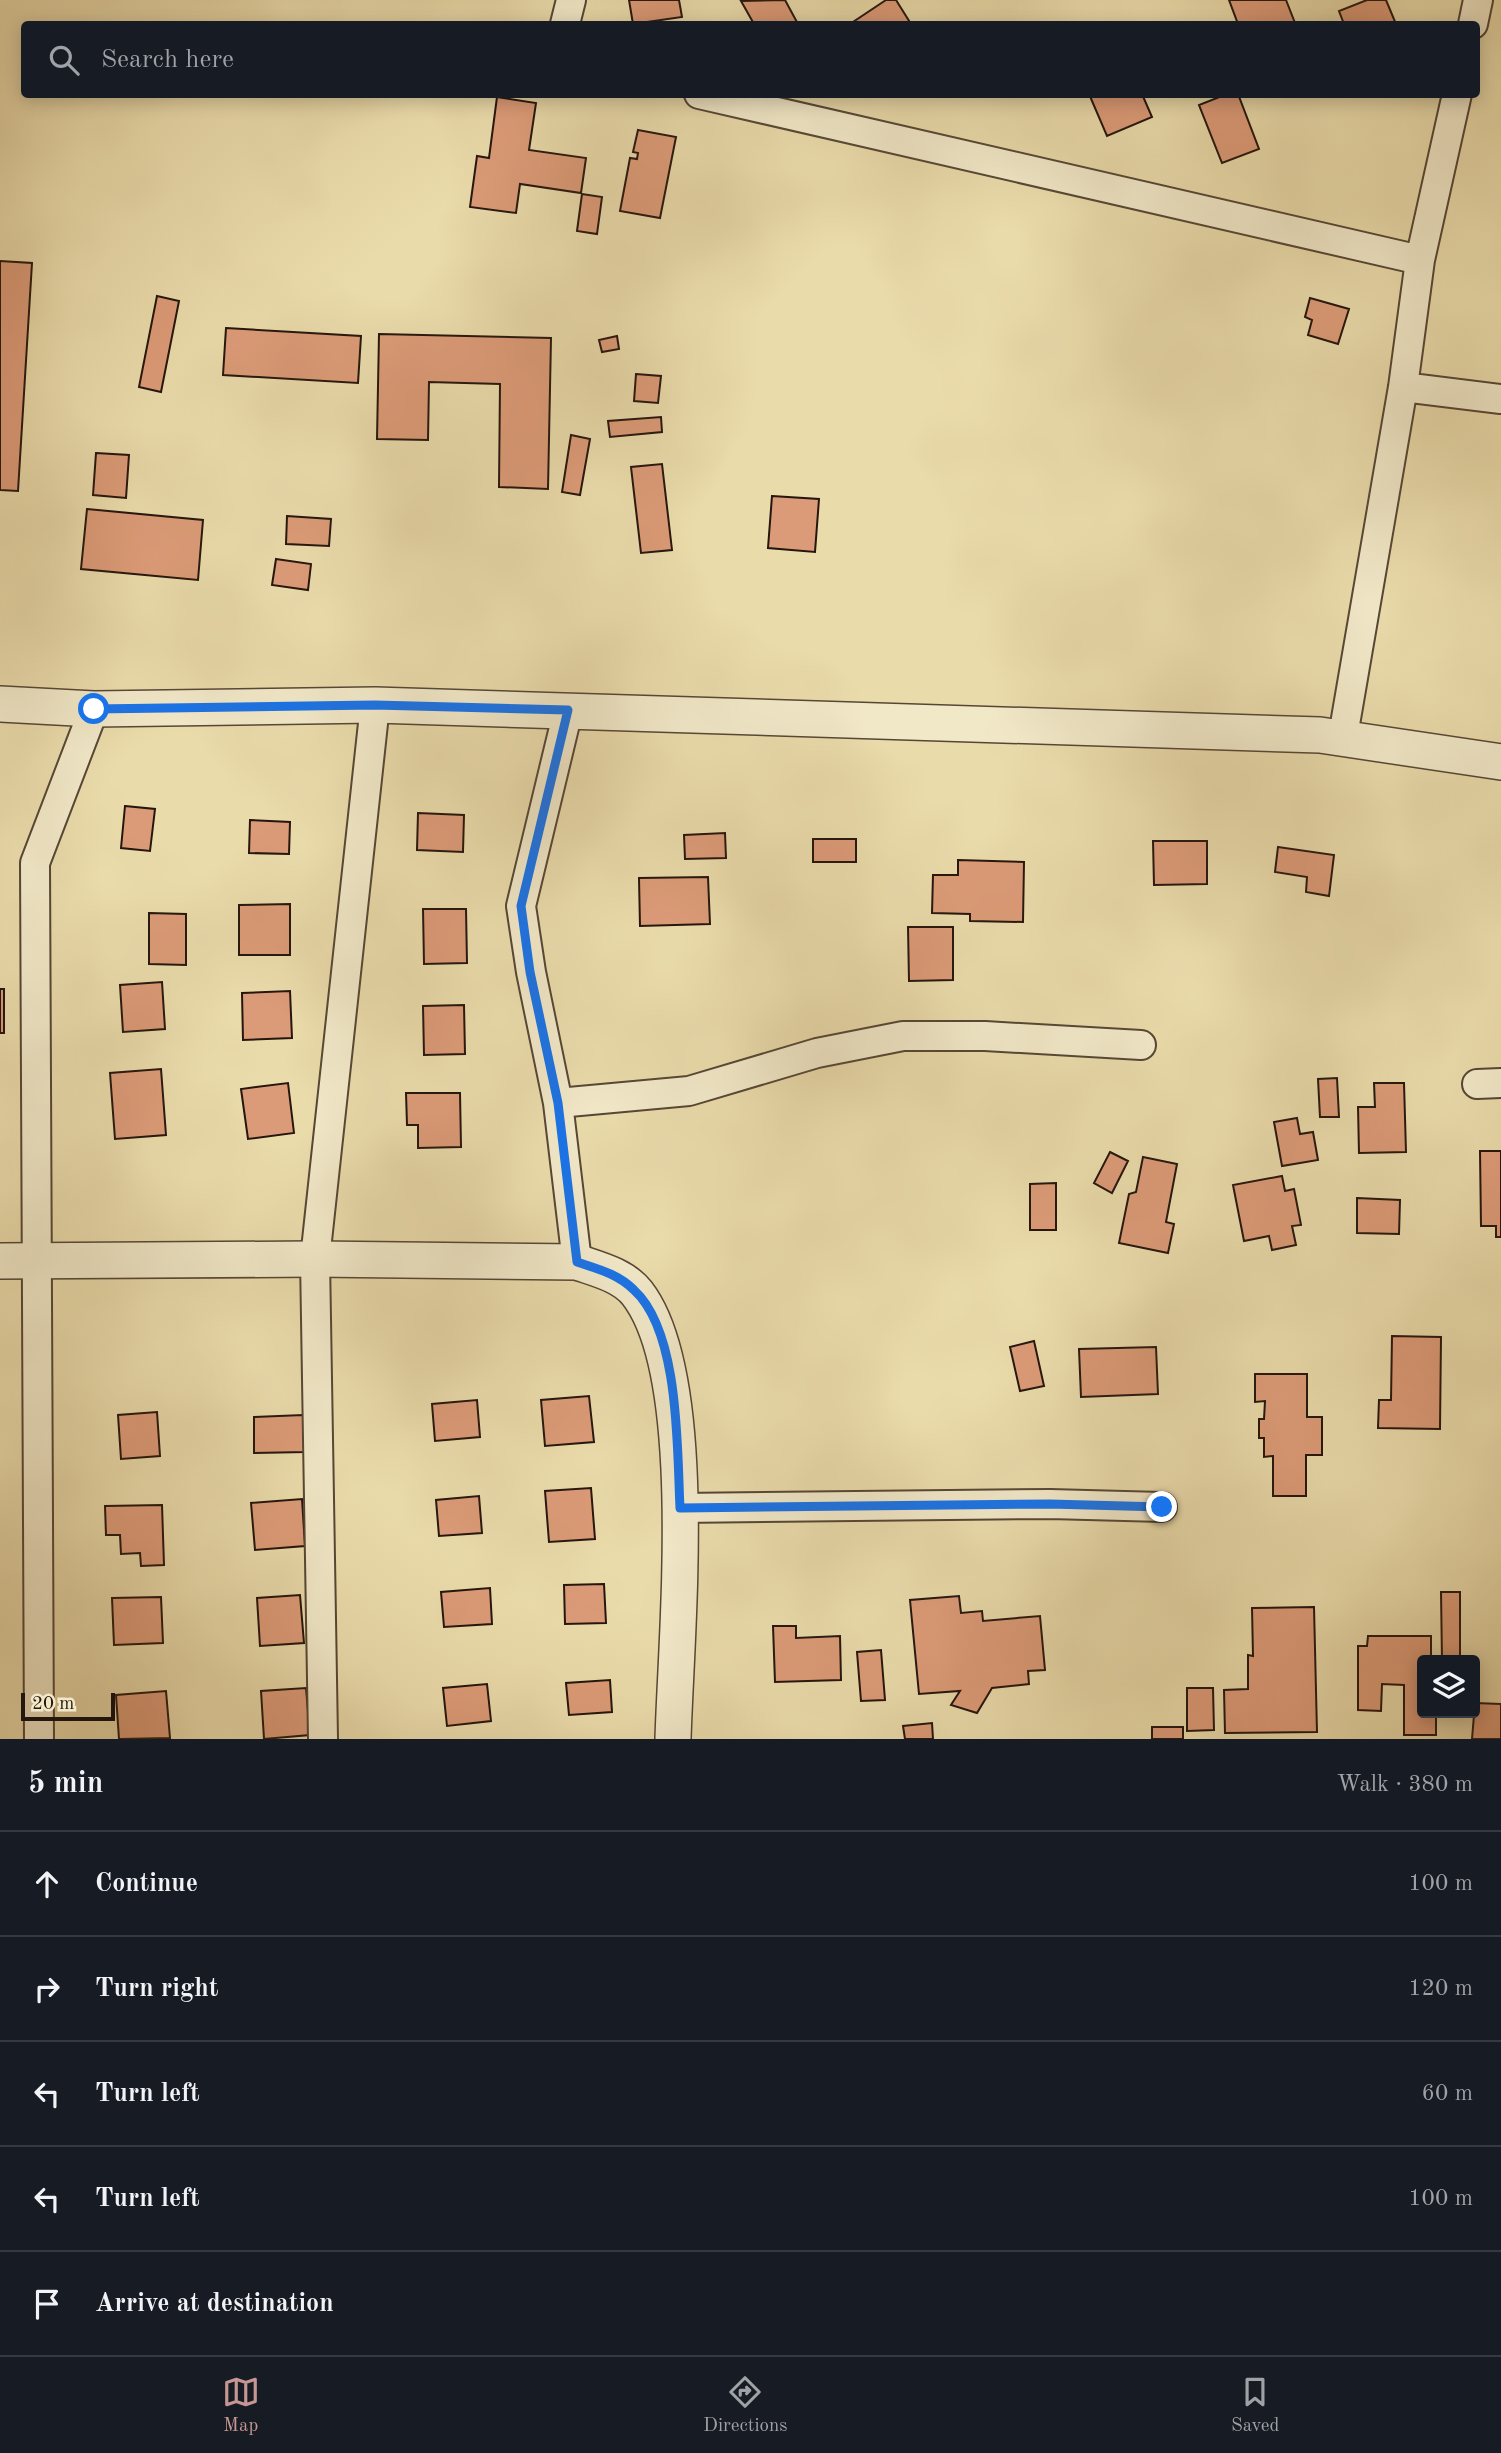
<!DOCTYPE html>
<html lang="en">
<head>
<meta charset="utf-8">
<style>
	body { margin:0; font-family:"Old Standard TT",serif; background:#242831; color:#f1f3f6 }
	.controls { position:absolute; right:21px; bottom:21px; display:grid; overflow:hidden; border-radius:7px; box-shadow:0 4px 18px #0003 }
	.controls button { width:63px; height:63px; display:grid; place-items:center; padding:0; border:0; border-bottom:2px solid #363941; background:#171b24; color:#f1f3f6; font:35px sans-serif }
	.scale { position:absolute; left:21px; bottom:18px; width:94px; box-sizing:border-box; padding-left:7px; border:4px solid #25160e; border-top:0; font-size:19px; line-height:24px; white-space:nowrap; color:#25160e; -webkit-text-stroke:5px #f1e8c8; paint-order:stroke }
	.stop { position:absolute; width:21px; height:21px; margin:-16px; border:5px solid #1a73e8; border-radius:50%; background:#fff }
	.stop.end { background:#1a73e8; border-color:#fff; box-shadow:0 2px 7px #0008 }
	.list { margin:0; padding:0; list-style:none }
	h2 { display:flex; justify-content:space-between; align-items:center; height:91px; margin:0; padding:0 28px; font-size:30px }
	h2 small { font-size:23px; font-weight:400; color:#9ea1a6 }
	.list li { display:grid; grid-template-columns:46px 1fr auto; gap:21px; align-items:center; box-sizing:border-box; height:105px; padding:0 28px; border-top:2px solid #363941 }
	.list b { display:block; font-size:26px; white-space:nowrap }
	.list em { font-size:23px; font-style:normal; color:#9ea1a6 }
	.icon { flex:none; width:38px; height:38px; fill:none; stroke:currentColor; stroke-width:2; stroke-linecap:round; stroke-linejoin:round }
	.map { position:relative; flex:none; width:1501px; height:1739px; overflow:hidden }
	.search { position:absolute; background:#171b24; box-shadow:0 4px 18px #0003; left:21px; right:21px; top:21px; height:77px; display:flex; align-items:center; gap:18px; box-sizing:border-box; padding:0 24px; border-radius:7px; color:#9ea1a6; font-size:26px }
	.sheet { height:616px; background:#171b24 }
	nav { display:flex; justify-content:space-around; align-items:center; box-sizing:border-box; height:98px; border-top:2px solid #363941; background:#171b24; font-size:19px; color:#9ea1a6 }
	nav a { display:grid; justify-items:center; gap:4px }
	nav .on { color:#c59692 }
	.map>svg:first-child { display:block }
</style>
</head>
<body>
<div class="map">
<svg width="1501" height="1739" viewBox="0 0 1501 1739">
	<rect width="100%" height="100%" fill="#eadbab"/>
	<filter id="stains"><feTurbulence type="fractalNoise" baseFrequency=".00286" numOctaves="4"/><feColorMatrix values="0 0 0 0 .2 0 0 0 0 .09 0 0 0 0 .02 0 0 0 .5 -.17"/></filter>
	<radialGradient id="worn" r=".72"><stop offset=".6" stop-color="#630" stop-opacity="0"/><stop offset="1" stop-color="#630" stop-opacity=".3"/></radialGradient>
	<path fill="#dc9b78" stroke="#25160e" stroke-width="2" d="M629 0H679L682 17 633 24Z
		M785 0 798 24H754L741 1Z
		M886 0H896L911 24H850Z
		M1229 0H1286L1295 23 1238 24Z
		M1367 0H1386L1396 24H1344L1339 11Z
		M1089 94H1142L1152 117 1107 136Z
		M1227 94H1238L1259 149 1222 163 1199 105Z
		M497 97 536 103 529 150 586 158 581 193 520 184 516 213 470 207 477 156 489 158Z
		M638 130 676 137 660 218 620 211 630 158 637 159 638 153 633 152Z
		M582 194 602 197 597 234 577 231Z
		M0 261 32 263 18 491 0 490Z
		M157 296 179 301 161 392 139 387Z
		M1310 298 1349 309 1338 344 1308 335 1312 320 1305 317Z
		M226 328 361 336 358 383 223 375Z
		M379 334 551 338 548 489 499 487 500 384 429 382 428 440 377 439Z
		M617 336 619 349 602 352 599 340Z
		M636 374 661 376 658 403 634 401Z
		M661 417 662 432 610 437 608 421Z
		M571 435 590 439 580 495 562 492Z
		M96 453 129 455 126 498 93 495Z
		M662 464 672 550 641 553 631 467Z
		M772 496 819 499 815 552 768 548Z
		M87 509 203 520 198 580 81 569Z
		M287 516 331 519 329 546 286 544Z
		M276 559 311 564 308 590 272 585Z
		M125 806 155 809 150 851 121 848Z
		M418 813 464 815 463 852 417 850Z
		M250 820 290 822 289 854 249 853Z
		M725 833 726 858 685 859 684 835Z
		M813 839H856V862H813Z
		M1153 841H1207V884L1154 885Z
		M1278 847 1334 855 1329 896 1306 892 1307 877 1275 872Z
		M958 860 1024 862 1023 922 970 921V914L932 913 933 875H958Z
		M708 877 710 924 640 926 639 878Z
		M290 904V955H239V905Z
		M423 909H466L467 963 424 964Z
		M149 913 186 914V965L149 964Z
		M908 927H953V980L909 981Z
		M162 982 165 1029 123 1032 120 985Z
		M0 989H4V1033H0Z
		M290 991 292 1038 243 1040 242 993Z
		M464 1005 465 1054 424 1055 423 1006Z
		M161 1069 166 1135 115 1139 110 1073Z
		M1337 1078 1339 1117H1320L1318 1079Z
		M288 1083 294 1133 248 1139 241 1089Z
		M1374 1083H1404L1406 1152 1359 1153 1358 1107H1375Z
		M406 1093H460L461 1147 418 1148V1125H407Z
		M1297 1118 1300 1134 1313 1132 1318 1160 1282 1166 1274 1122Z
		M1480 1151H1501V1237H1496V1226H1481Z
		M1110 1152 1128 1161 1112 1193 1094 1183Z
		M1143 1157 1177 1164 1166 1222 1174 1224 1168 1253 1119 1243 1129 1194 1136 1192Z
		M1282 1176 1285 1191 1294 1189 1301 1225 1292 1226 1296 1245 1272 1250 1269 1236 1244 1241 1233 1185Z
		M1056 1183V1230H1030V1184Z
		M1357 1198 1400 1200 1399 1234 1357 1233Z
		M1392 1336 1441 1337 1440 1429 1378 1428 1379 1400H1391Z
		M1034 1341 1044 1386 1020 1391 1010 1347Z
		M1156 1347 1158 1394 1081 1397 1079 1349Z
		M1255 1374H1307V1417H1322V1455H1306V1496H1273V1456L1264 1457V1438H1259V1419H1264L1265 1401 1255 1402Z
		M589 1396 594 1442 545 1446 541 1400Z
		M477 1400 480 1437 435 1441 432 1404Z
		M157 1412 160 1456 121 1459 118 1415Z
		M303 1415 305 1452 254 1453V1417Z
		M591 1488 595 1539 549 1542 545 1491Z
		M479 1496 482 1533 439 1536 436 1500Z
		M302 1499 305 1546 255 1550 251 1503Z
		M162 1505 164 1565 141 1566 140 1553 121 1554 120 1535H106L105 1506Z
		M604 1584 606 1623 565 1624 564 1585Z
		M490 1588 492 1624 444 1627 441 1592Z
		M1441 1592H1460V1660H1442Z
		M300 1595 304 1643 260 1646 257 1598Z
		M959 1596 961 1613 982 1611 983 1621 1040 1616 1045 1670 1028 1671 1029 1684 992 1688 977 1713 951 1705 960 1691 919 1694 910 1600Z
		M161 1597 163 1643 114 1645 112 1598Z
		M1314 1607 1317 1732 1225 1733 1224 1690 1248 1689V1655L1253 1656 1252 1608Z
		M773 1626H796V1638L840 1636 841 1680 775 1682Z
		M1368 1636H1431V1660H1422V1713H1436V1735H1404V1685L1382 1684 1381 1711 1358 1710V1646H1367Z
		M881 1650 885 1700 861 1701 857 1652Z
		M610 1680 612 1712 569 1715 566 1683Z
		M487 1684 491 1721 447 1726 443 1688Z
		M306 1688 310 1735 264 1739 261 1691Z
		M1187 1688H1213L1214 1730 1187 1731Z
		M166 1691 170 1738 119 1739 116 1695Z
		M1475 1703 1501 1704V1739H1472Z
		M932 1723 933 1739H905L903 1726Z
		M1152 1727H1183V1739H1152Z"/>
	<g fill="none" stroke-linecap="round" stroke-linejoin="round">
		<g stroke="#564735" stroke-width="32">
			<path id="minor" d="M565 24 571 0
				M1473 24 1478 0
				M699 94 1420 260
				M1403 387 1501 399
				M568 711 521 906 531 972 558 1103 577 1262
				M1343 736 1403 387 1420 260 1457 94
				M1477 1084 1501 1083
				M558 1103 689 1091 817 1053 903 1036H985L1141 1045
				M679 1508 1050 1504 1162 1507
				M39 1739 35 863 94 709
				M323 1739 315 1259 375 705"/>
		</g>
		<g stroke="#564735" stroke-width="38">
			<path id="tertiary" d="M0 704 94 709 375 705 1320 735 1501 762
				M0 1261 315 1259 577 1262C597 1269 623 1275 637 1293 701 1375 676 1632 673 1739"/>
		</g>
		<use href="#minor" stroke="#f1e8c8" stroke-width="28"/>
		<use href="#tertiary" stroke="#f1e8c8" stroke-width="35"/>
	</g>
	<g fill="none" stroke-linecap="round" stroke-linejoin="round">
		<path stroke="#1a73e8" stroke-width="9" d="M94 709 375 705 568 710 521 906 530 972 558 1103 577 1262C598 1269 618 1274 634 1290 680 1332 677 1450 680 1508L1050 1504 1162 1507"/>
	</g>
	<rect width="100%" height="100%" filter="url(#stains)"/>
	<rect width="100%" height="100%" fill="url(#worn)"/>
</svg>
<div class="controls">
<button><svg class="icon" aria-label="layers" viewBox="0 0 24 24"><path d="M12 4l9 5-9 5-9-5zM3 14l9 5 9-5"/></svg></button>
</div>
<div class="scale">20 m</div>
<div class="stop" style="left:94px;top:709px"></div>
<div class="stop end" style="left:1162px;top:1507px"></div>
<div class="search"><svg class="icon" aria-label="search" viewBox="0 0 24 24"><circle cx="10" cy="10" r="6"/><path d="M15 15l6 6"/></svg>Search here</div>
</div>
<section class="sheet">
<h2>5 min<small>Walk · 380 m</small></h2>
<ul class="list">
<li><svg class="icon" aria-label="ahead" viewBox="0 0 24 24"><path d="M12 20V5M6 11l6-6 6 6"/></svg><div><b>Continue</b></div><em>100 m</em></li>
<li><svg class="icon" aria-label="right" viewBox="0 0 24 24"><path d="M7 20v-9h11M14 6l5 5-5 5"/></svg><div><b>Turn right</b></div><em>120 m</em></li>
<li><svg class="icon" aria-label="left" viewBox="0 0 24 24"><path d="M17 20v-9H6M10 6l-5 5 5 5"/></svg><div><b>Turn left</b></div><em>60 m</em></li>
<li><svg class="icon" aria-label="left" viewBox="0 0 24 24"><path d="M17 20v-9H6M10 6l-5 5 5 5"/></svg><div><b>Turn left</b></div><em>100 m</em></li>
<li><svg class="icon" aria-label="arrive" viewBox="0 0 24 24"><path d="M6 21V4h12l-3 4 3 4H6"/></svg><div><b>Arrive at destination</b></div></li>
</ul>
</section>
<nav>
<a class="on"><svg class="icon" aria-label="map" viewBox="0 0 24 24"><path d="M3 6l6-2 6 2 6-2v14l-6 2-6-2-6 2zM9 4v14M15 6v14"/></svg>Map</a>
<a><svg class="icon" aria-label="directions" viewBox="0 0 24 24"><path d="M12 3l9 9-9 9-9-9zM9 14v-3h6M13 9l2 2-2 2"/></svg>Directions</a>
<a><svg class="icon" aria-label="saved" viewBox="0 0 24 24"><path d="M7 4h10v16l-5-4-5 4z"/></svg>Saved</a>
</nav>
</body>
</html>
